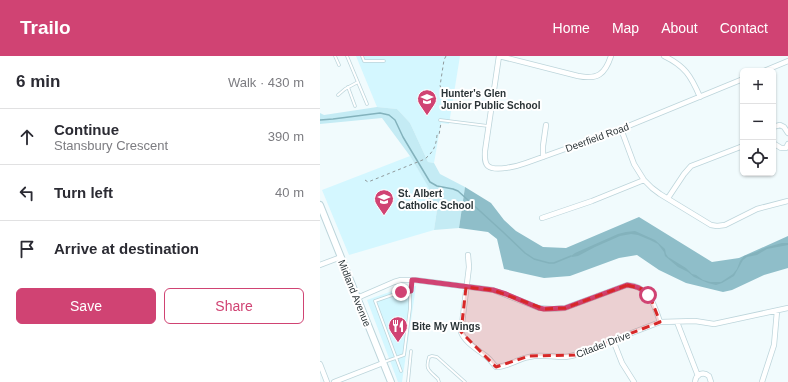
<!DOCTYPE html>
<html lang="en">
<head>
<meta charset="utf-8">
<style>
	body { margin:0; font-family:Arial,sans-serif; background:#f7f7f7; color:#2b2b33 }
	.controls { position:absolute; right:12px; top:12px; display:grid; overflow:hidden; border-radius:6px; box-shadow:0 1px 3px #0004 }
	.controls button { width:36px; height:36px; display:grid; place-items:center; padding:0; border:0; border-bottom:1px solid #e1e1e2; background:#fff; color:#2b2b33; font:20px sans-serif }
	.stop { position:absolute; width:12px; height:12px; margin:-9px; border:3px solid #d04373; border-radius:50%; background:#fff }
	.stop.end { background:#d04373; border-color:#fff; box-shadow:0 1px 4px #0008 }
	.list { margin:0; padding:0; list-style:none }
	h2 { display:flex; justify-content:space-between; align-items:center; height:52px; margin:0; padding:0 16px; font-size:17px }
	h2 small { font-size:13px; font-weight:400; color:#7c7c81 }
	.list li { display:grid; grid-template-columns:26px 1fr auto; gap:12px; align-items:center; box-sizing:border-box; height:56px; padding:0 16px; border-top:1px solid #e1e1e2 }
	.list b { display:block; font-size:15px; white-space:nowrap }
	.list p { margin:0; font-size:13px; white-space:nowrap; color:#7c7c81 }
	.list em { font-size:13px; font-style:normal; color:#7c7c81 }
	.actions { display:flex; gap:8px; padding:12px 16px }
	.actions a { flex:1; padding:9px 0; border:1px solid #d04373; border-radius:6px; text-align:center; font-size:14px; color:#d04373 }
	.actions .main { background:#d04373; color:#fff }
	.icon { flex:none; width:22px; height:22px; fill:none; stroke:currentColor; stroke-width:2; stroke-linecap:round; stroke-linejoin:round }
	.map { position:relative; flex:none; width:468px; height:326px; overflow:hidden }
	header { display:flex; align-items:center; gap:24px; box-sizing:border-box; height:56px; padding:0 20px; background:#d04373; color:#fff }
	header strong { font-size:19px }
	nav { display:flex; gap:22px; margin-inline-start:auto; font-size:14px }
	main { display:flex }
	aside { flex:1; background:#fff }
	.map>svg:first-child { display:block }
</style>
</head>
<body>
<header>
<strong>Trailo</strong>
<nav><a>Home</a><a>Map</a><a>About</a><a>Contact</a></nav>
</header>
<main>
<aside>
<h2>6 min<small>Walk · 430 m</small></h2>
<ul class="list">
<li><svg class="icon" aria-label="ahead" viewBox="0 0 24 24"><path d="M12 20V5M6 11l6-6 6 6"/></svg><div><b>Continue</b><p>Stansbury Crescent</p></div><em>390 m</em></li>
<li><svg class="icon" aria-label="left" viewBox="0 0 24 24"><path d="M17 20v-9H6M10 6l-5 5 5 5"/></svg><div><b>Turn left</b></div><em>40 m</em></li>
<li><svg class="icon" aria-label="arrive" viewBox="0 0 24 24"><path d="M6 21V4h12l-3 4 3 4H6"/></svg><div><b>Arrive at destination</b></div></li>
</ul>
<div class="actions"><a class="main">Save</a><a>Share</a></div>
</aside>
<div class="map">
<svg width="468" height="326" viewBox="0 0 468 326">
	<rect width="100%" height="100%" fill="#f1fbfd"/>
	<path fill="#d4f7ff" d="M36 0H140L129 68 121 67 114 107 108 106 90 67 77 53 57 51Z
		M90 100 118 146 114 174 29 199 2 134Z
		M96 230 82 326H78L47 244 78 233Z"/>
	<path fill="#c4ebf4" d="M57 51 77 53 90 67 108 106 114 107 120 118 145 131 139 172 114 174 118 147 107 144 109 132 90 100 62 62 0 68V57L4 59Z"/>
	<path fill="#8fbec9" d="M145 131 171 147 184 164 196 175 223 191 246 192 319 161 392 206 419 202 468 180V212L444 219 412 234 403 236 366 227 339 214 317 199 299 202 250 220 224 222 184 213 177 183 168 176 139 172Z"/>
	<path fill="#83b2bc" d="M315 175 335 184 345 193 346 198 348 201 366 212 372 218 376 219 383 224 390 226H401L413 218 417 213 420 205 424 200 436 196 447 191 462 187H468V189L447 193 437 199 427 201 423 204 414 220 402 227 396 229 388 227 374 221 368 216 358 211 345 200 344 196 338 188 330 184 318 179 311 178 300 180 275 191 258 200 252 201 251 200 255 197 298 178 306 176Z"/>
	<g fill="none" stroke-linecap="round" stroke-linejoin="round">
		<path stroke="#83b2bc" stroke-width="1.5" d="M0 64 13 63 60 57 69 59 75 64 83 81 110 126 117 130 133 133 138 135 183 176 205 197 214 203 229 207H234L251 200"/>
		<g stroke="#bdd5db" stroke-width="3.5">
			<path id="lane" d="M15 0 19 9
				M27 0 47 48
				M42 0 44 5H64
				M28 31 35 50
				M18 39 25 33 38 26
				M120 64 168 70
				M64 306 84 299 90 252V240L92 225
				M81 315 55 245 81 236 91 235
				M88 326 91 295
				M119 326 118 323C109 314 105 314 109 301L112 300 117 301 145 326"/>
		</g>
		<g stroke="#bdd5db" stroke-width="6">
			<path id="street" d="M291 0C285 18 278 24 258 20L179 0 165 95C165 100 164 107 168 110 175 116 198 110 206 107L301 73 423 23
				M344 0C365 10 371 20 380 41
				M444 15 468 5
				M453 71 460 69 464 71 468 77
				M301 73 314 108 324 124 332 132 340 138 391 169 397 170 405 169 437 153 468 145
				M453 87 461 92H466L468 88
				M223 101V90L226 69
				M348 142 364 118 371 110 423 90
				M222 162 272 145 324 124
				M148 199 149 211 141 276C145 287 159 294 167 301 171 304 173 308 176 311 188 311 197 303 209 301 220 298 232 301 243 301 247 301 251 300 255 299L340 266 375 265 394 268 468 252
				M0 209 21 201
				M37 242 74 226 81 224H95L173 234 186 239 219 252 233 253 245 252 307 229C329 230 334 248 340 266
				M357 266 378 320
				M293 284 302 307 314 326
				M0 308 7 326
				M14 326 63 307
				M375 326C376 318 383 315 389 320L391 326
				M442 326 454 289 457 255"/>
		</g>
		<g stroke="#bdd5db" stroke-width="8">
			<path id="secondary" d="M0 149 71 326"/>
		</g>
		<path stroke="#909a9c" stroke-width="1" stroke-dasharray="3 3" stroke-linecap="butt" d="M123 43 124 36 120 30 124 4 126 0
			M45 124 48 126 105 103C114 95 116 90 117 79H119L121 67"/>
		<use href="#lane" stroke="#fff" stroke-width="2"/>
		<use href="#street" stroke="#fff" stroke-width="4.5"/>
		<use href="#secondary" stroke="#fff" stroke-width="6"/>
	</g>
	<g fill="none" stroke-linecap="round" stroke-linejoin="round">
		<path stroke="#d04373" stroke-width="5" d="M81 236 91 235 92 224H95L173 234 186 238 219 252 224 253 245 252 307 229C316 230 322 232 328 239"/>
	</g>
	<path fill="#d62828" fill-opacity="0.2" stroke="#d62828" stroke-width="3" stroke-dasharray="8 5" stroke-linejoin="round" d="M307 229 322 233 331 243 340 266 255 299 209 300 176 311 141 276 146 231 173 234 225 253 245 252Z"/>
	<defs>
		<g id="school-pin" transform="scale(1)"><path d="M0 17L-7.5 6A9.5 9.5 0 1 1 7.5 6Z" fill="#d04373" stroke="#fff"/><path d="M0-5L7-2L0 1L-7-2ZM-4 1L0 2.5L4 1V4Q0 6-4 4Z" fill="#fff"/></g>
		<g id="restaurant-pin" transform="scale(1)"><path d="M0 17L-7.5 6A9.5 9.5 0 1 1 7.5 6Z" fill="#d04373" stroke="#fff"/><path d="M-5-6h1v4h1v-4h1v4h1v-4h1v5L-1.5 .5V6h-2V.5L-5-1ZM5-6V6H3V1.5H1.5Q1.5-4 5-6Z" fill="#fff"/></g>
	</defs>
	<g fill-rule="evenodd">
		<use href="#school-pin" x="107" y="43"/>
		<use href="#school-pin" x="64" y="143"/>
		<use href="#restaurant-pin" x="78" y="270"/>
	</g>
	<g text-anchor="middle" stroke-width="4" stroke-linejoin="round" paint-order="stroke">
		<g font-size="10" font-weight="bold" fill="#2b3437" stroke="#fff" text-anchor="start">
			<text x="121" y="41">Hunter's Glen<tspan x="121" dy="12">Junior Public School</tspan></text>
			<text x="78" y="141">St. Albert<tspan x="78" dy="12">Catholic School</tspan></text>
			<text x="92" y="274">Bite My Wings</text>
		</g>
		<g font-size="10" fill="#2b3437" stroke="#fff">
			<text transform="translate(277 81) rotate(-20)" y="4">Deerfield Road</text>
			<text transform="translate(35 237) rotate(68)" y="4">Midland Avenue</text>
			<text transform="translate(283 288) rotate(-21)" y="4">Citadel Drive</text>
		</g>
	</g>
</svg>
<div class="controls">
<button>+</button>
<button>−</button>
<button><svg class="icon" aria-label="locate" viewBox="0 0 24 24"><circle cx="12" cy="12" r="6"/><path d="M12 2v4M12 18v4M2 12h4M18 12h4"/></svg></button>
</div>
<div class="stop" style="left:328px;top:239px"></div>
<div class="stop end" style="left:81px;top:236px"></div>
</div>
</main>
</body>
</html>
